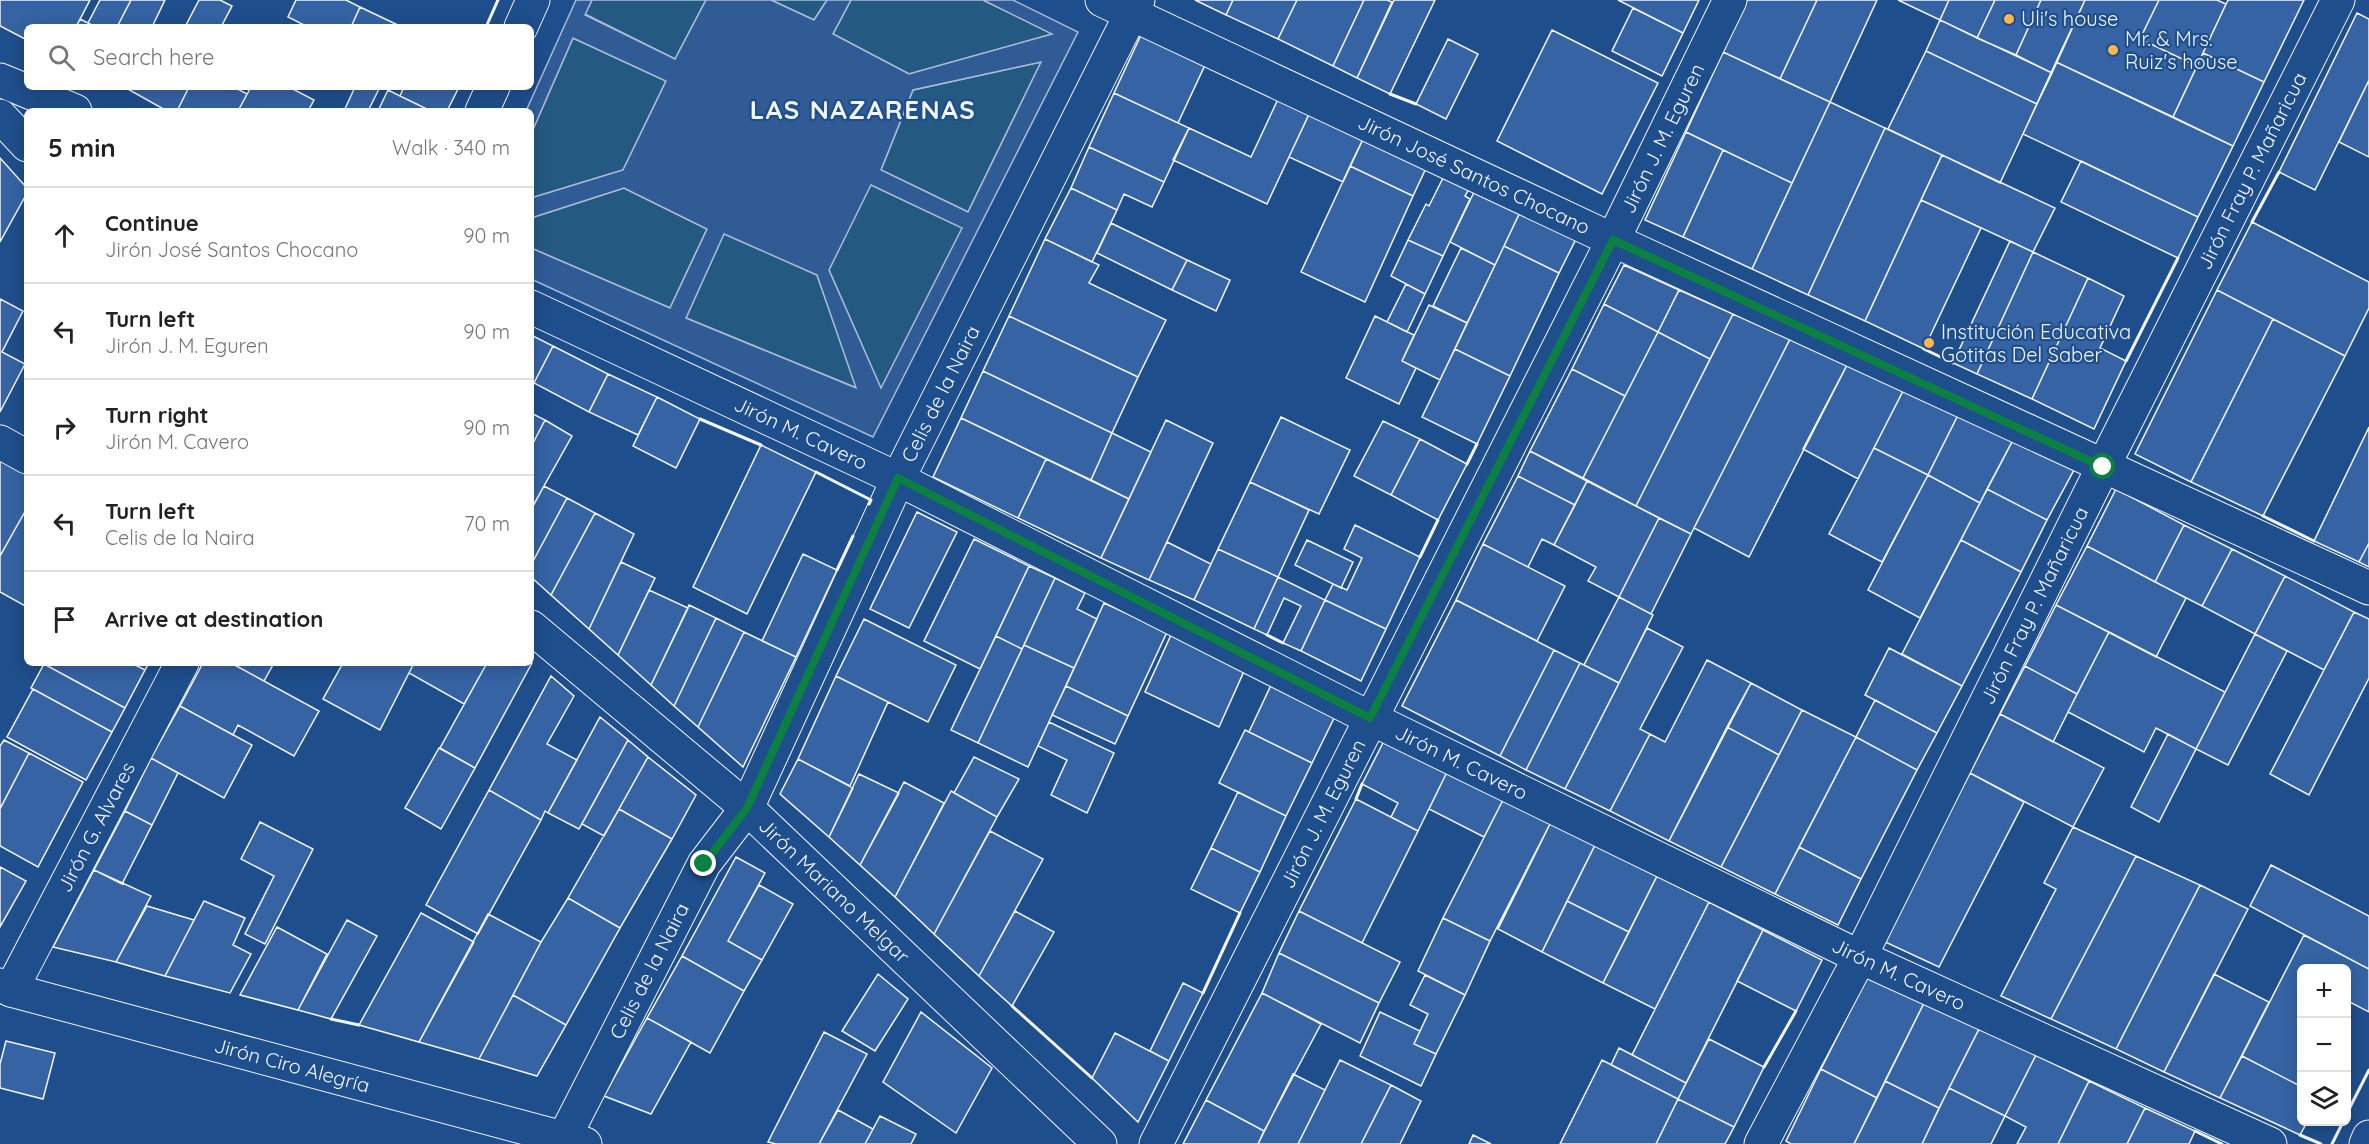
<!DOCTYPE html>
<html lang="en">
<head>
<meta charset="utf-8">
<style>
	body { margin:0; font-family:Quicksand,sans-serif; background:#f2f2f2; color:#222 }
	.controls { position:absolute; right:18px; bottom:18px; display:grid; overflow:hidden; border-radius:9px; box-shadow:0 3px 15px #0003 }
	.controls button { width:54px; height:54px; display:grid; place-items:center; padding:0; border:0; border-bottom:2px solid #e0e0e0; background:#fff; color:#222; font:30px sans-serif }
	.stop { position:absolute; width:18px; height:18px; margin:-14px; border:4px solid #0b8043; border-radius:50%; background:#fff }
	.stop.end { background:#0b8043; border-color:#fff; box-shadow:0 2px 6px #0008 }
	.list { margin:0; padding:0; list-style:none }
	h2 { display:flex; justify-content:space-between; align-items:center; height:78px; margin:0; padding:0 24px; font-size:26px }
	h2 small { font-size:20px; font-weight:400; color:#767676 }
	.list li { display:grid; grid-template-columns:39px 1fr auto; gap:18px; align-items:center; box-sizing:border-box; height:96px; padding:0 24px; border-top:2px solid #e0e0e0 }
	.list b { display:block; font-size:22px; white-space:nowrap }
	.list p { margin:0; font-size:20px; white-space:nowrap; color:#767676 }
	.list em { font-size:20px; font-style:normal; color:#767676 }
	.icon { flex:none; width:33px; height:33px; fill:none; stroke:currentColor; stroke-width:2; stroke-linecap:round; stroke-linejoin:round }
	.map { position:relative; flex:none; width:2369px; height:1144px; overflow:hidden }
	.search { position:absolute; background:#fff; box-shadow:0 3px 15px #0003; left:24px; top:24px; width:510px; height:66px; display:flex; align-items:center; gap:15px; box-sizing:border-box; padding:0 21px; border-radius:9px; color:#767676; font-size:22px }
	.panel { position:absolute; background:#fff; box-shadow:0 3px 15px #0003; left:24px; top:108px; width:510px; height:558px; border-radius:9px }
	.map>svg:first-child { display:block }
</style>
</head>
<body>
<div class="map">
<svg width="2369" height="1144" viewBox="0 0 2369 1144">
	<rect width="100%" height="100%" fill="#1f4e8c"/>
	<path fill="#245a82" stroke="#a8bbd7" stroke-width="1.5" d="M592 0H706L675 59 585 14Z
		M771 0H827L814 20Z
		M851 0H983L1053 34 909 74 833 34Z
		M573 38 666 81 623 170 531 198V134Z
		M1041 62 968 212 881 170 913 90Z
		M870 184 963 228 881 389 829 270Z
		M624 188 707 229 670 308 531 248V218Z
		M724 233 817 275 857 388 686 318Z"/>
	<path fill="#305b95" stroke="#a8bbd7" stroke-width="1.5" fill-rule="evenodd" d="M576 0H592L585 15 675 59 706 0H771L814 20 827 0H851L833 34 909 74 1052 34 983 0H1013L1078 32 873 437 531 279V248L670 308 707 229 624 188 531 218V198L623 170 666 81 573 38 531 134V111H526ZM1041 62 968 212 881 170 913 90ZM871 185 962 228 881 388 829 270ZM724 234 817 275 856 388 686 318Z"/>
	<path fill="#3563a3" stroke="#f2f6ff" stroke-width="1.5" d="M0 0H90L76 27H27V40L0 26Z
		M100 0H131L117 27H96L88 23Z
		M131 0H165L152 27H117Z
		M199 0H220L232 6 221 27H185Z
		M296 0H346L360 7 351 27H308L288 17Z
		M1195 0H1233L1226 15Z
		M1233 0H1297L1278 39 1226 15Z
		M1297 0H1364L1333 66 1278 39Z
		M1364 0H1387L1392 2 1357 78 1333 66Z
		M1394 0H1435L1390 94 1357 78Z
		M1618 0H1699L1683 33Z
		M1747 0H1817L1780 79 1723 52Z
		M1817 0H1877L1830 102 1780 79Z
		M1898 0H1949L1940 20Z
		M1949 0H1995L1977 38 1940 20Z
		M1995 0H2041L2016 55 1977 38Z
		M2041 0H2085L2052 73 2016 55Z
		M2085 0H2159L2140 39 2197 66 2173 117 2056 62Z
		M2159 0H2217L2226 4 2197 66 2140 39Z
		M2228 0H2304L2264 82 2203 53Z
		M360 7 402 27H351Z
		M1633 8 1683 33 1662 76 1612 51Z
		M2357 13 2369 19V80L2315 190 2279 172Z
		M80 19 96 27H76Z
		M1940 20 2052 73 2037 104 1926 51Z
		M1552 30 1658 83 1602 194 1497 141Z
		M1141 35 1205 65 1178 123 1114 93Z
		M1448 39 1478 54 1446 119 1416 104Z
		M1926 51 2037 104 2000 183 1888 129Z
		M1723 52 1830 102 1792 183 1686 132Z
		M2203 53 2264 82 2233 146 2173 117Z
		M2056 62 2233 146 2198 217 2023 134Z
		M2369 80V157L2339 142Z
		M124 87H189L177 111H167Z
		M189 87H234L247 94 238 111H177Z
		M251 87H289L314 100 308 111H238Z
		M355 87 379 89 368 111H344Z
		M404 87H459L447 111H431L400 96Z
		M388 90 400 96 431 111H378Z
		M1114 93 1189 128 1164 182 1089 147Z
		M1279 97 1310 112 1267 204 1173 160 1189 128 1251 157Z
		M1830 102 1885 128 1808 295 1752 269Z
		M1310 112 1364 137 1343 182 1289 157Z
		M1885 128 1942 155 1865 321 1808 295Z
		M1686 132 1723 150 1683 237 1645 220Z
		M1364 137 1427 166 1413 196 1350 166Z
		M1089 147 1164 182 1152 207 1124 194 1117 210 1071 188Z
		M1723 150 1792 183 1752 269 1683 237Z
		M1942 155 2055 208 2033 252 1921 200Z
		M0 158 27 188V193L0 242Z
		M2081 161 2198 217 2178 258 2061 202Z
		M1350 166 1413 196 1365 302 1301 272Z
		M1445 174 1470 187 1465 196 1470 199 1443 256 1408 240 1426 204 1429 206Z
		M1071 188 1117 210 1092 262 1045 239Z
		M1476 188 1521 210 1495 265 1450 242Z
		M1921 200 1981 228 1924 349 1865 321Z
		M1521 210 1577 237 1559 273 1504 246Z
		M2252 222 2369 282V308L2345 356 2217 290Z
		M1111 223 1187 260 1172 290 1097 253Z
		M1045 239 1099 265 1089 283 1166 320 1138 377 1009 316Z
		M1408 240 1443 256 1425 294 1391 276Z
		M2010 241 2033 252 1977 374 1953 363Z
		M1504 246 1559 273 1510 376 1455 349Z
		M1461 248 1495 265 1467 323 1433 306Z
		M2033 252 2088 278 2032 399 1977 374Z
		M1187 260 1230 280 1216 311 1172 290Z
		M1624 265 1679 290 1658 332 1604 304Z
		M2088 278 2124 296 2100 348 2126 361 2094 429 2032 399Z
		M1406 284 1425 294 1407 332 1387 322Z
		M1679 290 1733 314 1710 359 1658 332Z
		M2217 290 2273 319 2191 482 2135 454Z
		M0 299 23 311 2 352 25 364 0 412Z
		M1604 304 1658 332 1625 396 1572 369Z
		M1429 305 1467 323 1440 380 1402 361Z
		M1733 314 1790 339 1691 534 1636 506Z
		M1009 316 1138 377 1112 433 983 371Z
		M1375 316 1414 335 1402 361 1416 368 1399 404 1346 378Z
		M2273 319 2345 356 2263 516 2191 482Z
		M1658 332 1710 359 1636 506 1583 478Z
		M531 335 553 346 534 383 531 381Z
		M1790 339 1847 365 1749 557 1694 528Z
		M553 346 608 374 589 412 534 383Z
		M1455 349 1510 376 1477 444 1422 417Z
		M1847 365 1903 391 1858 479 1803 449Z
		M1572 369 1625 396 1583 478 1530 451Z
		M983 371 1112 433 1091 480 961 418Z
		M608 374 657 397 638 435 589 412Z
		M1903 391 1958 415 1928 475 1874 448Z
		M657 397 700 419 676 468 633 446Z
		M531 413 545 420 531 447Z
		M1958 415 2013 440 1980 503 1928 475Z
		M1281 417 1350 450 1319 514 1250 482Z
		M961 418 1046 459 1018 518 933 477Z
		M545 420 572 436 531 509V447Z
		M1166 420 1213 443 1149 580 1101 558Z
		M1383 421 1420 439 1391 495 1354 476Z
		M2369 427V543L2359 562 2314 541Z
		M1112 433 1151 452 1129 499 1091 480Z
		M1420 439 1467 464 1438 520 1391 495Z
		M2013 440 2075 468 2047 520 1987 489Z
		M761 445 816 472 747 614 693 587Z
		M1874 448 1928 475 1882 562 1829 534Z
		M1530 451 1587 481 1575 505 1518 476Z
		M0 452 27 468V508L0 556Z
		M1046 459 1129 499 1101 558 1018 518Z
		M1928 475 1980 503 1920 618 1868 590Z
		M1518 476 1575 505 1554 545 1542 539 1528 567 1483 544Z
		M1587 481 1659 518 1619 597 1588 581 1596 567 1554 545Z
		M1250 482 1309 510 1278 577 1218 549Z
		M544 486 567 498 531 565V510Z
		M1987 489 2047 520 2021 572 1961 540Z
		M2116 489 2184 525 2155 582 2087 546Z
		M567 498 595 513 551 595 531 577V565Z
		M27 508V607L0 592V556Z
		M917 512 957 532 909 628 870 609Z
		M595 513 634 534 589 629 551 595Z
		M1659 518 1691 534 1651 614 1619 597Z
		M1355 525 1420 557 1386 629 1325 600 1333 584 1347 590 1362 558 1344 549Z
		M2184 525 2232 549 2202 606 2155 582Z
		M974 539 1029 566 980 669 924 641Z
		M1307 540 1353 562 1341 588 1295 565Z
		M1961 540 2021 572 1962 686 1902 654Z
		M1167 542 1211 564 1194 600 1149 580Z
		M2369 543V567L2359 562Z
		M1483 544 1565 586 1537 641 1456 600Z
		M2087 546 2186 598 2156 657 2056 605Z
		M1218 549 1278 577 1254 629 1194 600Z
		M2232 549 2285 576 2255 634 2202 606Z
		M803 554 837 570 796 657 762 641Z
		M621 562 655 578 618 655 589 629Z
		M1029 566 1055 578 1022 649 996 636Z
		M2285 576 2354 612 2324 670 2255 634Z
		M1278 577 1325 600 1301 651 1283 643 1301 606 1284 598 1267 635 1254 629Z
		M1055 578 1085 593 1077 609 1097 619 1074 668 1024 645Z
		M649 590 688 608 651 685 618 655Z
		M1619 597 1653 615 1619 683 1584 665Z
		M1325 600 1386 629 1361 681 1301 651Z
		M1456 600 1554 650 1500 756 1402 706Z
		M1104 603 1167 632 1128 716 1066 686Z
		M689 605 716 618 674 706 651 685Z
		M2056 605 2109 632 2077 694 2025 666Z
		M2354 612 2369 619V678L2309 795 2270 774Z
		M716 618 744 632 698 727 674 706Z
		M864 619 956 665 928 722 836 676Z
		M1647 628 1683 647 1640 729 1650 734 1610 811 1565 789Z
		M744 632 796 657 743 767 698 727Z
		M2109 632 2225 692 2196 749 2156 728 2144 752 2068 712Z
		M2255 634 2287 651 2228 765 2196 749Z
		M1171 635 1245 669 1219 727 1145 692Z
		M996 636 1022 649 978 743 951 730Z
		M1024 645 1074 668 1028 767 978 743Z
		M1889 648 1962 686 1937 733 1865 695Z
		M1554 650 1580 663 1526 770 1500 756Z
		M1707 660 1751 683 1669 841 1610 811 1650 734 1665 742Z
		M531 662 532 663 475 768 440 748 487 663Z
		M131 663H149L145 670Z
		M131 663 145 670 125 708 44 664Z
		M203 663H231L319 711 294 756 238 725 233 735 180 706Z
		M231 663H274L264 681Z
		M343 663H414L380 730 323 699Z
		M414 663H487L464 704 409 673Z
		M1580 663 1619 683 1565 789 1526 770Z
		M44 664 125 708 112 732 31 688Z
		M2025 666 2077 694 2053 742 2000 714Z
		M551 676 574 696 547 744 577 760 548 813 545 811 541 820 489 790Z
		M836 676 888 702 850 786 798 759Z
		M1272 683 1336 714 1312 763 1249 732Z
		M1751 683 1802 710 1779 755 1727 727Z
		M1066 686 1128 716 1115 744 1052 715Z
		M33 689 112 732 86 780 7 737Z
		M1875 700 1937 733 1917 770 1856 737Z
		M180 706 252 745 224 798 151 758Z
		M1802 710 1856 737 1775 894 1721 867Z
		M2000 714 2104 768 2073 827 1970 773Z
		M600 717 628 740 579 829 548 813Z
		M1049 722 1114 753 1087 813 1051 795 1067 760 1038 746Z
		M1727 727 1779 755 1721 867 1669 841Z
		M1245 730 1312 763 1286 816 1219 783Z
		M2168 734 2196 749 2159 822 2131 807Z
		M1386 737 1448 770 1418 831 1391 817 1398 803 1362 784Z
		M1856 737 1917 770 1861 879 1799 847Z
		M4 740 29 753 0 809V746Z
		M628 740 648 757 604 836 582 824Z
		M439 748 475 768 441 829 405 808Z
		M29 753 83 782 38 867 0 846V809Z
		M648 757 696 795 672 839 619 809Z
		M974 757 1019 779 997 817 954 793Z
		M151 758 178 773 152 825 125 811Z
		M798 759 853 788 829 837 780 794Z
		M1448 770 1504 798 1484 837 1429 809Z
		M1970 773 2024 802 1939 967 1883 941Z
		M859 774 899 793 860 865 829 837Z
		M904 782 944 803 895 897 860 865Z
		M489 790 541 820 478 934 426 905Z
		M951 791 997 817 934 934 895 897Z
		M1238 792 1286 816 1260 872 1211 848Z
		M1504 798 1551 822 1490 941 1443 918Z
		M1356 799 1418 831 1362 943 1299 911Z
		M619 809 672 839 620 928 568 898Z
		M125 811 152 825 122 884 94 870Z
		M260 822 313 849 265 944 245 934 274 876 241 859Z
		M1551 822 1595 845 1542 952 1498 929Z
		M2073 827 2136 856 2051 1019 2001 996 2056 889 2044 883Z
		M990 831 1043 859 979 976 934 934Z
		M1595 845 1657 876 1629 932 1567 901Z
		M1799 847 1861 879 1838 925 1775 894Z
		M1211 848 1260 872 1240 913 1191 889Z
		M2136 856 2200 885 2116 1049 2051 1019Z
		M736 857 765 873 728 941 762 960 744 991 682 956Z
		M2271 865 2369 916V969L2250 906Z
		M0 867 26 881 0 927Z
		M94 870 151 896 116 962 53 947Z
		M1657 876 1709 902 1655 1009 1603 983Z
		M759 885 793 904 762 960 728 941Z
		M2200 885 2248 909 2164 1072 2116 1049Z
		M568 898 620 928 566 1025 513 995 541 942Z
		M204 901 245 918 233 945 251 954 230 993 165 976Z
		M1567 901 1629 932 1603 983 1542 952Z
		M1709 902 1763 930 1686 1083 1632 1055Z
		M147 906 194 920 165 976 116 962Z
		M1015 911 1054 932 1012 1006 979 976Z
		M1299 911 1400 962 1379 1003 1279 953Z
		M421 913 474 942 419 1042 359 1025Z
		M488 914 541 942 479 1059 419 1042Z
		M1443 918 1490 941 1465 995 1418 971Z
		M347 920 377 936 331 1019 298 1010Z
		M277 927 327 954 298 1010 240 995Z
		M1763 930 1822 960 1796 1011 1737 981Z
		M2304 935 2369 969V1012L2346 1000V968H2302V1087L2242 1056Z
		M1279 953 1379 1003 1360 1043 1262 993Z
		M682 956 744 991 710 1053 647 1018Z
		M878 974 908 999 875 1051 842 1031Z
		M2214 974 2269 1002 2220 1098 2164 1072Z
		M1425 975 1465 995 1436 1054 1414 1044 1428 1014 1410 1005Z
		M1868 976 1924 1003 1877 1098 1821 1069Z
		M1183 983 1203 993 1169 1061 1150 1051Z
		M1262 993 1321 1024 1264 1131 1206 1100Z
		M513 995 566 1025 537 1076 479 1059Z
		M1924 1003 1979 1029 1939 1108 1885 1081Z
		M921 1012 992 1068 956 1133 883 1082Z
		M1380 1012 1420 1031 1414 1044 1436 1054 1421 1086 1360 1056Z
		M647 1018 691 1042 651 1114 604 1096Z
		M1979 1029 2036 1055 2005 1116 1949 1088Z
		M824 1032 867 1054 819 1144H776L768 1142Z
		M1115 1033 1169 1061 1138 1122 1092 1078Z
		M1709 1039 1764 1067 1734 1127 1678 1099Z
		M6 1041 55 1053 43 1099 0 1088V1064Z
		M1619 1048 1686 1083 1678 1099 1611 1065Z
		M2036 1055 2089 1081 2058 1144H2017L2026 1127 2005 1116Z
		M2242 1056 2302 1087V1122H2307L2300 1135 2220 1098Z
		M1340 1060 1391 1085 1361 1144H1298Z
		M1602 1060 1678 1099 1656 1144H1560Z
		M1821 1069 1877 1098 1854 1144H1791L1786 1141Z
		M1293 1074 1325 1090 1298 1144H1258Z
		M1885 1081 1939 1108 1922 1144H1854Z
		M2089 1081 2145 1108 2127 1144H2058Z
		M1391 1085 1421 1101 1400 1144H1361Z
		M1949 1088 2005 1116 1991 1144H1922Z
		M1678 1099 1734 1127 1725 1144H1656Z
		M1206 1100 1264 1131 1258 1144H1183Z
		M2145 1108 2195 1131 2189 1144H2127Z
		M838 1110 873 1129 865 1144H819Z
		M880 1116 916 1134 911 1144H865Z
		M1473 1135 1491 1144H1469Z"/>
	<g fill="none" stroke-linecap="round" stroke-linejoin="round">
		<g stroke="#f2f6ff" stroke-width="35">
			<g id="street">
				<path id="s1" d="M1102 0 1613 240 2369 588"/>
				<path d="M0 80 75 111"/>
				<path d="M0 116 27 145"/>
				<path id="s2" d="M531 307 898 479 1370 718 1860 957 2270 1144"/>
				<path d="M0 442 27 457"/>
				<path id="s3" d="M531 627 747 808 1100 1144"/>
				<path id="s4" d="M11 990 585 1144"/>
				<path id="s5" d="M570 1144 564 1138 704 864 747 808 898 479 1138 0"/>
				<path id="s6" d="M1156 1144 1613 240 1730 0"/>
				<path id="s7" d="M1761 1144 1860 957 2103 467 2338 0"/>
				<path d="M2366 1144 2369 1137"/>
			</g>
		</g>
		<g stroke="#f2f6ff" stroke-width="35">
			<g id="secondary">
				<path d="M521 27 533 0"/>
				<path d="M482 111 493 87"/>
				<path id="s8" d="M0 985 11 990 182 663"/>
			</g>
		</g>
		<use href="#street" stroke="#1f4e8c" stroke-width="33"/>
		<use href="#secondary" stroke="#1f4e8c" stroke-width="33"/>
		<path stroke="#f2f6ff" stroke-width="3" d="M486 27 498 0
			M1390 94 1416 104
			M2252 222 2279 172
			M1924 349 1953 363
			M2126 361 2178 258
			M700 419 761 445
			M1467 464 1477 444
			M816 472 871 500 869 504
			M2263 516 2314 541
			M1420 557 1438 520
			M837 570 853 536
			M1267 635 1283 643
			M1356 799 1362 784
			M1203 993 1240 913
			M1012 1006 1092 1078
			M331 1019 359 1025
			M1764 1067 1796 1011
			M2346 1115 2369 1070
			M2195 1131 2222 1144
			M2300 1135 2321 1144
			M2332 1144 2343 1122"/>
	</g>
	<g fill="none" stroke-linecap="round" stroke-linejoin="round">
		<path stroke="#0b8043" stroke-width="8" d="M704 864 747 808 898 478 1370 718 1613 240 2103 467"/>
	</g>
	<g fill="#ffb74d" stroke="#1f4e8c" stroke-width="2">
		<circle cx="2009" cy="19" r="6"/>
		<circle cx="2113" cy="50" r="6"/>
		<circle cx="1929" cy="343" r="6"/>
	</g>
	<g text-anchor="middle" stroke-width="4.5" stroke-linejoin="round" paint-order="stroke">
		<g font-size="20" fill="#f2f6ff" stroke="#1f4e8c" text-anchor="start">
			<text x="2021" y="26">Uli's house</text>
			<text x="2125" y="46">Mr. &amp; Mrs.<tspan x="2125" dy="23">Ruiz's house</tspan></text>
			<text x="1941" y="339">Institución Educativa<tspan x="1941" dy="23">Gotitas Del Saber</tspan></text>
		</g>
		<g font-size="20" fill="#f2f6ff" stroke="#1f4e8c">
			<text dy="7" stroke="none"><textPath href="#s6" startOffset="1126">Jirón J. M. Eguren</textPath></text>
			<text dy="7" stroke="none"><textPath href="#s7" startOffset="1090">Jirón Fray P. Mañaricua</textPath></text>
			<text dy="7" stroke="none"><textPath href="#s1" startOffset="411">Jirón José Santos Chocano</textPath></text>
			<text dy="7" stroke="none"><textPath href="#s5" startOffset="844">Celis de la Naira</textPath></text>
			<text dy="7" stroke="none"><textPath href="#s2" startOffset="298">Jirón M. Cavero</textPath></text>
			<text dy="7" stroke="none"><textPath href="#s7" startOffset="604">Jirón Fray P. Mañaricua</textPath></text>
			<text dy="7" stroke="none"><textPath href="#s2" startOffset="1036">Jirón M. Cavero</textPath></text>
			<text dy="7" stroke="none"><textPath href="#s6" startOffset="370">Jirón J. M. Eguren</textPath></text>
			<text dy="7" stroke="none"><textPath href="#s8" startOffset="196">Jirón G. Alvares</textPath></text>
			<text dy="7" stroke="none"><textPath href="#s3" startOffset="402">Jirón Mariano Melgar</textPath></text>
			<text dy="7" stroke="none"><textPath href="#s5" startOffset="196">Celis de la Naira</textPath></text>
			<text dy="7" stroke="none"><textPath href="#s2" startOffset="1522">Jirón M. Cavero</textPath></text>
			<text dy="7" stroke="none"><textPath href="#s4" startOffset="291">Jirón Ciro Alegría</textPath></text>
		</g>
		<g font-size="26" font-weight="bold" letter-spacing="1.5" fill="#f2f6ff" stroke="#1f4e8c">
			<text x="863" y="119">LAS NAZARENAS</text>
		</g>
	</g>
</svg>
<div class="controls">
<button>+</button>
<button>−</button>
<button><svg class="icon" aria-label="layers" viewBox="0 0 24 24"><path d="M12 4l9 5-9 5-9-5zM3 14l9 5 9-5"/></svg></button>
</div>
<div class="stop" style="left:2103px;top:467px"></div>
<div class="stop end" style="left:704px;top:864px"></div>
<div class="search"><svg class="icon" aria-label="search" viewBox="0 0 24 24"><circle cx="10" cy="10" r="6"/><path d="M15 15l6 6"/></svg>Search here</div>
<section class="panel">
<h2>5 min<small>Walk · 340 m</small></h2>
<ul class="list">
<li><svg class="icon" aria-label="ahead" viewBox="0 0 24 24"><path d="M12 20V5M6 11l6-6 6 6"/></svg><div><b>Continue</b><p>Jirón José Santos Chocano</p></div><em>90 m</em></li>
<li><svg class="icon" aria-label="left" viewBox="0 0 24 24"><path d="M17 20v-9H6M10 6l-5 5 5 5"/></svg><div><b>Turn left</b><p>Jirón J. M. Eguren</p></div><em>90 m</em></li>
<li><svg class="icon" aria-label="right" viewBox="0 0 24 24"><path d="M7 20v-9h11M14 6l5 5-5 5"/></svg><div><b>Turn right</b><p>Jirón M. Cavero</p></div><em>90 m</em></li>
<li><svg class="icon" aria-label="left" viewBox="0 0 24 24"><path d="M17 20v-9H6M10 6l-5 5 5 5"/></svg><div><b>Turn left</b><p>Celis de la Naira</p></div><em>70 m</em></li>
<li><svg class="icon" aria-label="arrive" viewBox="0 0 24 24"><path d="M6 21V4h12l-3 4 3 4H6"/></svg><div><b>Arrive at destination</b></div></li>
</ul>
</section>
</div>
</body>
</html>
